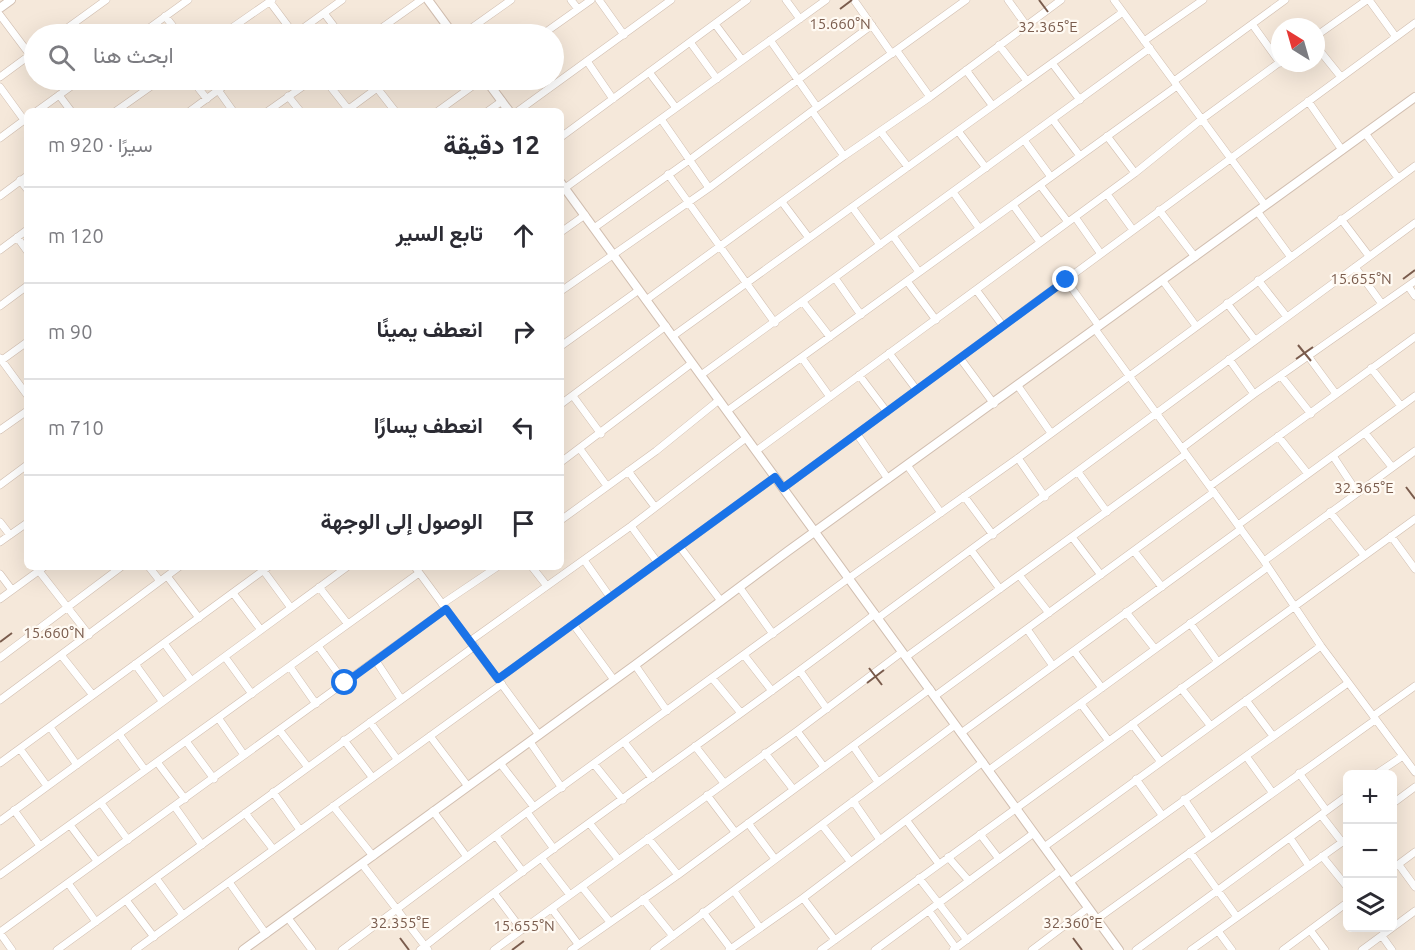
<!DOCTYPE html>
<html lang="ar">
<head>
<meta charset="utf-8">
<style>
	body { margin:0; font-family:Ubuntu,Vazirmatn,sans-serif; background:#f2f2f3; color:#2b2b33; direction:rtl }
	.controls { position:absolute; right:18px; bottom:18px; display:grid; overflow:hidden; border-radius:9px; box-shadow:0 6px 24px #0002 }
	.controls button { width:54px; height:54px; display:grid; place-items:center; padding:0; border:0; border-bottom:2px solid #e1e1e2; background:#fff; color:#2b2b33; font:30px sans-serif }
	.compass { position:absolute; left:1271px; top:18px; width:54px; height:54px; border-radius:50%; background:#fff; box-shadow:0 6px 24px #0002; rotate:323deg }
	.stop { position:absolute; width:18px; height:18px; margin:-14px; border:4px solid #1a73e8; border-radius:50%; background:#fff }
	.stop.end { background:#1a73e8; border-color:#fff; box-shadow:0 2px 6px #0008 }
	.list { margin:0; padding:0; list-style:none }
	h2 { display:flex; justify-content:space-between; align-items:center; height:78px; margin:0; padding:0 24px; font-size:26px }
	h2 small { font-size:20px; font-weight:400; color:#7c7c81 }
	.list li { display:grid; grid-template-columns:39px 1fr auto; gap:18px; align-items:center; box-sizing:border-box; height:96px; padding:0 24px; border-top:2px solid #e1e1e2 }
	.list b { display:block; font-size:22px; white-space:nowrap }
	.list em { font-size:20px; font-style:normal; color:#7c7c81 }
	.icon { flex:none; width:33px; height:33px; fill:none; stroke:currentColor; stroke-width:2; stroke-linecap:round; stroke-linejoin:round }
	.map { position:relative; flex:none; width:1415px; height:950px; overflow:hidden; direction:ltr }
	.search { position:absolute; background:#fff; box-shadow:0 6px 24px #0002; left:24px; top:24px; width:540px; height:66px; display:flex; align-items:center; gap:15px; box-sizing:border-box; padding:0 21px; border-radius:33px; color:#7c7c81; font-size:22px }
	.panel { position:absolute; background:#fff; box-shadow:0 6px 24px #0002; left:24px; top:108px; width:540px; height:462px; border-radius:9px; direction:rtl }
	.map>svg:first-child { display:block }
</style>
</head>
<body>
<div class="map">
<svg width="1415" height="950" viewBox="0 0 1415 950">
	<rect width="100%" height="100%" fill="#fdf6ec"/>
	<path fill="#f5e8da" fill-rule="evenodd" d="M0 0H1415V950H0ZM1280 27H1316V63H1280ZM34 34H554V80H34ZM27 111H561V567H27ZM1348 774H1392V928H1348Z"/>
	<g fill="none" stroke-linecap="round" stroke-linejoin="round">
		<g stroke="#d1beb0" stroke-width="8">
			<path id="minor" d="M571 0 578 9
				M599 0 624 35
				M786 0 800 19
				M854 0 892 54
				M1008 0 1026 25
				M1114 0 1265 205
				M1369 0 1396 37
				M270 2 294 34
				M324 13 340 34
				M0 15 30 55
				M165 16 179 34
				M238 24 246 34
				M715 24 742 60
				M1252 24 1280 63
				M59 34 106 0
				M141 34 188 0
				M223 34 272 0
				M295 34 342 0
				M373 34 421 0
				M463 34 511 0
				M543 34 591 0
				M1316 36 1367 0
				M770 40 817 107
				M1144 41 1203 0
				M690 42 717 79
				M999 45 1027 81
				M1316 46 1341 77
				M897 51 930 97
				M587 61 613 99
				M1052 63 1080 100
				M966 70 992 105
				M649 72 676 108
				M0 77 34 52
				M192 80 207 99
				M325 80 348 109
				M1174 81 1285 0
				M0 87 24 120
				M377 88 395 111
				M218 90 233 111
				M59 95 71 111
				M288 96 300 111
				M1308 101 1342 150
				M37 111 80 80
				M116 111 160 80
				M190 111 232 80
				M268 111 312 80
				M346 111 388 80
				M438 111 481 80
				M488 111 502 101
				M518 111 671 0
				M812 111 844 156
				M661 119 709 188
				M1053 120 1080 156
				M958 131 986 168
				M881 132 908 167
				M1365 133 1398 178
				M1107 136 1135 173
				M561 137 747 0
				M0 138 27 118
				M1024 140 1051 177
				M668 174 775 323
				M20 180 27 189
				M1040 185 1068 222
				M565 188 826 0
				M953 192 979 228
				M1107 194 1133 230
				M0 196 27 176
				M782 202 809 238
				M1013 205 1040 242
				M852 207 880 245
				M1159 210 1195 257
				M1257 211 1290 256
				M1075 217 1101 254
				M1341 219 1369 256
				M594 228 688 161 872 25
				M561 232 585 215
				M893 236 919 272
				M17 237 27 251
				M0 250 27 230
				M1355 267 1382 304
				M835 278 861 315
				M1066 280 1099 326
				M1258 280 1287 317
				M907 281 936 320
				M1163 281 1196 326
				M1408 286 1415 296
				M561 291 709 188 812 111 966 0
				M977 291 1003 326
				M646 300 844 156 930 97 1061 0
				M803 302 830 337
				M1227 303 1255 340
				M0 306 27 286
				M1095 329 1264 561 1321 646 1415 772
				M673 336 1123 12
				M561 346 639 290
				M889 353 916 389
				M1308 356 1336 394
				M0 358 27 395
				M802 358 830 397
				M960 358 994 404
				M1229 359 1254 394
				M2 360 27 342
				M1371 368 1401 406
				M701 375 1150 48
				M859 375 887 412
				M1281 376 1311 414
				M1018 386 1051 433
				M573 396 601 434
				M561 404 666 326
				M727 411 1177 86
				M0 430 27 411
				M1365 433 1392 467
				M857 434 888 479
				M1278 436 1308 474
				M1182 448 1254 394 1415 281
				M580 449 607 486
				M756 451 1135 173 1202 119 1280 62
				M1333 456 1357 492
				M1018 458 1045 497
				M561 462 692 363
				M907 465 941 513
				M628 471 655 507
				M1078 472 1107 512
				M0 485 27 465
				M1210 486 1415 337
				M783 488 1415 23
				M964 496 993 535
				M1330 512 1364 555
				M561 520 656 451 719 400
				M0 522 10 535
				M1238 525 1415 396
				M631 526 658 563
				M1391 536 1415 569
				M1072 537 1101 575
				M0 542 27 523
				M680 547 721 601
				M971 550 1000 589
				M1134 551 1162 587
				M584 560 610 597
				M1264 561 1415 451
				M149 567 160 581
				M415 567 539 735
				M532 567 547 586
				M263 570 291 608
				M39 571 89 635
				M0 574 12 590
				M1019 575 1049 613
				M167 576 199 618
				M319 587 347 623
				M740 588 773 634
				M233 593 261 630
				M0 599 44 567
				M442 604 497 567
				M1126 612 1155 649
				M878 618 1415 223
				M1190 623 1218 662
				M573 624 614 680
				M1027 629 1053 666
				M470 641 631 526 746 438
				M164 643 191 680
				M318 646 345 683
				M1074 651 1102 688
				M61 655 92 694
				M744 655 772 691
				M225 657 252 694
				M906 657 1186 454
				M0 658 121 567
				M376 661 401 699
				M135 664 162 701
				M635 665 667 711
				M290 667 316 704
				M800 671 827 709
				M712 678 741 713
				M498 679 775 477
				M1181 688 1210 725
				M935 696 1214 492
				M0 700 179 567
				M1246 700 1273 736
				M1081 704 1108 740
				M1373 716 1415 686
				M219 719 244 755
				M370 722 397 759
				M1132 724 1161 762
				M50 727 77 765
				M280 731 307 766
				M797 731 824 767
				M961 733 1241 529
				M119 734 145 770
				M430 736 467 785
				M344 740 372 777
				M186 741 214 779
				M530 742 562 788
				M624 742 652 778
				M695 746 724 783
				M853 746 878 782
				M20 749 47 786
				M765 753 793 789
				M1246 756 1272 792
				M157 762 185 799
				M0 763 268 567
				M500 763 534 807
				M594 764 623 800
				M989 770 1268 567
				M1299 773 1326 810
				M1376 774 1403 756
				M1136 779 1162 815
				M273 792 300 830
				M707 795 735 832
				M1184 799 1210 837
				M853 801 880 840
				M101 803 128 840
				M1392 804 1415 787
				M333 806 373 856
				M175 807 202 845
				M14 810 40 846
				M433 811 467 857
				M527 812 554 849
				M245 813 273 849
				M1321 815 1342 842
				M0 821 347 567
				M907 821 939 864
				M748 823 775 859
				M590 824 618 859
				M70 825 97 861
				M822 825 850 861
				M980 834 999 859
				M496 836 523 872
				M648 838 678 875
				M1290 838 1309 866
				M1044 847 1321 646
				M1190 852 1237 917
				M1322 856 1348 888
				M948 857 969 881
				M542 859 570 895
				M362 864 428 950
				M1399 865 1415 887
				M1392 869 1415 852
				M0 875 419 573
				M156 878 183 915
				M919 878 967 940
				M229 882 266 934
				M1070 882 1348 683
				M68 883 96 922
				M582 887 610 922
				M734 891 760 928
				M494 893 522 930
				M803 898 835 940
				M643 899 673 936
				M126 900 154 937
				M552 909 578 944
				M929 911 956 948
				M703 912 731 949
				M288 918 312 950
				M1097 919 1375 720
				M1310 930 1325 950
				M1218 931 1232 950
				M0 932 446 609
				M0 933 12 950
				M1382 936 1392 950
				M57 950 475 646
				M135 950 502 684
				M342 950 527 812 849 578 1018 458 1415 166
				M420 950C568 833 725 729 875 614
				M494 950 797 731 902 652
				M571 950 678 875 930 689
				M654 950 955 725
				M729 950 803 898 983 762
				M821 950 1415 519
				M875 950 1034 833
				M953 950 1061 870
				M1032 950 1088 908
				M1136 950 1348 795
				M1191 950 1348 838
				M1283 950 1348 902
				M1362 950 1415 911"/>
		</g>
		<g stroke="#d1beb0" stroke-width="10">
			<path id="tertiary" d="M428 0 453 34
				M0 8 11 0
				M486 80 509 111
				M561 183 1119 950
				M243 950 635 665 788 551 1415 97"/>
		</g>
		<use href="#minor" stroke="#fff" stroke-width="7"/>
		<use href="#tertiary" stroke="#fff" stroke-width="8"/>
	</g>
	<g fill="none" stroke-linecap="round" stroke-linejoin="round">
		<path stroke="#1a73e8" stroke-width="8" d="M345 683 446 609 498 679 775 477 783 488 1066 280"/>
	</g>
	<path fill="none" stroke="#7a5c4d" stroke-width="2" d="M1039 0 1048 12M840 9 852 0M1403 279 1415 270M1298 345 1311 361M1296 359 1313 347M1406 487 1415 499M0 642 12 633M869 668 882 685M867 683 884 670M400 938 409 950M1073 938 1082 950M512 950 524 941"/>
	<g font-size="15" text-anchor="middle" fill="#7a5c4d" stroke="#fffaf3" stroke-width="4.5" stroke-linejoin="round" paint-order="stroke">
		<text x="840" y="29">15.660°N</text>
		<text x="1048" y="32">32.365°E</text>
		<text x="1361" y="284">15.655°N</text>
		<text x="1364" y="493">32.365°E</text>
		<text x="54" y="638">15.660°N</text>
		<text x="400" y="928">32.355°E</text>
		<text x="1073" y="928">32.360°E</text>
		<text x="524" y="931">15.655°N</text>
	</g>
</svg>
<div class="controls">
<button>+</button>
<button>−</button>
<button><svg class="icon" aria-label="layers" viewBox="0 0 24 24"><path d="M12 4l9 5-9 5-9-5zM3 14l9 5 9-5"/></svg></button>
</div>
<svg class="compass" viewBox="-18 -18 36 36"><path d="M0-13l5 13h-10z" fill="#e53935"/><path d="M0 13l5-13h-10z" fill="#7c7c81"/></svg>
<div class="stop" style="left:345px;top:683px"></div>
<div class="stop end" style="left:1066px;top:280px"></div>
<div class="search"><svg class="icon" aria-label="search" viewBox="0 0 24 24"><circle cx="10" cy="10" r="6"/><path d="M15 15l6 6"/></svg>ابحث هنا</div>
<section class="panel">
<h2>12 دقيقة<small>سيرًا · 920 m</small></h2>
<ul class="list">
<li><svg class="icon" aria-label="ahead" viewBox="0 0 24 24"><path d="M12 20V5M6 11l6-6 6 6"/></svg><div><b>تابع السير</b></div><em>120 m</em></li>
<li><svg class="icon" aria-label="right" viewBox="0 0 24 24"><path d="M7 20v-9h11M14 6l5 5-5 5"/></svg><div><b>انعطف يمينًا</b></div><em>90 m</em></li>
<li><svg class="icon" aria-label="left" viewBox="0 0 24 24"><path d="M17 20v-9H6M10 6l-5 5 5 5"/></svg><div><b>انعطف يسارًا</b></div><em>710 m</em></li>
<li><svg class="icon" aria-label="arrive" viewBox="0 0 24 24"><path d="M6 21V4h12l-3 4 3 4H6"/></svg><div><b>الوصول إلى الوجهة</b></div></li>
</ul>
</section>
</div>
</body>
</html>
